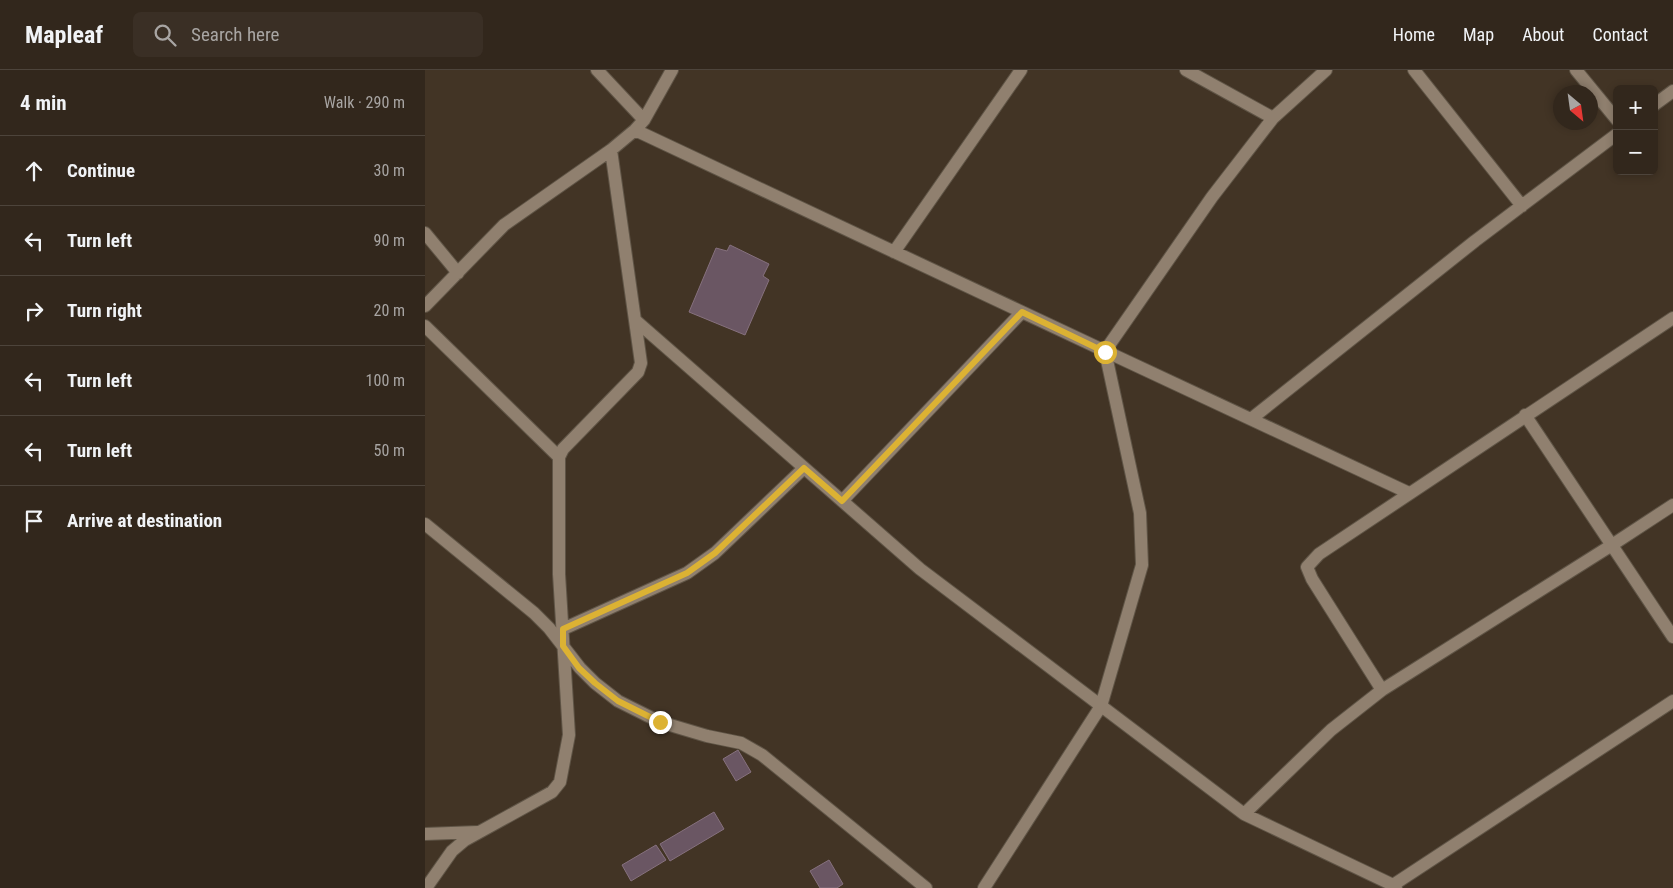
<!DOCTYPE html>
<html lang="en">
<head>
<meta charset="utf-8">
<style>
	body { margin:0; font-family:"Roboto Condensed",sans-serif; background:#3a2f25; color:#f1f3f6 }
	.controls { position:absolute; right:15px; top:15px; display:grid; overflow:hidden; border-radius:8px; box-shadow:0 2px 8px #0003 }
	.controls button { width:45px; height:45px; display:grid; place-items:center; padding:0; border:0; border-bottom:1px solid #4d443b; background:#32271c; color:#f1f3f6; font:25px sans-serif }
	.compass { position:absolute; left:1128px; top:15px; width:45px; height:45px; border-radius:50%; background:#32271c; box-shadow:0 2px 8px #0003; rotate:151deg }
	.stop { position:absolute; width:15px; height:15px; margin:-11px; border:4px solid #dcb233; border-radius:50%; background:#fff }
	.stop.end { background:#dcb233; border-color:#fff; box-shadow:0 1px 5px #0008 }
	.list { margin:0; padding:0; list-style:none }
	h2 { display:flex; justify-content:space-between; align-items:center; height:65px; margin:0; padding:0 20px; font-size:21px }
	h2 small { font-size:16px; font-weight:400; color:#a8a5a3 }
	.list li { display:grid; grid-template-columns:32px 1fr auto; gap:15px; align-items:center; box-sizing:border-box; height:70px; padding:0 20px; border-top:1px solid #4d443b }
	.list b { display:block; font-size:19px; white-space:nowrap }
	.list em { font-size:16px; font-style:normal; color:#a8a5a3 }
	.icon { flex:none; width:28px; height:28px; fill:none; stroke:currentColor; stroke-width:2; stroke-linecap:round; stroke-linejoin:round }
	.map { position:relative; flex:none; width:1248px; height:818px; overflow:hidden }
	header { display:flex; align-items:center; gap:30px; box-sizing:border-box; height:70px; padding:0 25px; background:#32271c; border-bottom:1px solid #4d443b }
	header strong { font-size:24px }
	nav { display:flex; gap:28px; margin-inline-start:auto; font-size:18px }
	.search { width:350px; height:45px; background:#3a2f25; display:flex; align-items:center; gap:12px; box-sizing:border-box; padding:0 18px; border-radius:8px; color:#a8a5a3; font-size:19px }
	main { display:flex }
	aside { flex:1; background:#32271c }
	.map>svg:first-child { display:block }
</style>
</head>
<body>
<header>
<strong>Mapleaf</strong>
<div class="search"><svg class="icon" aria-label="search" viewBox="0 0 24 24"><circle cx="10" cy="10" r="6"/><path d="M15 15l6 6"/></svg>Search here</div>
<nav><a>Home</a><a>Map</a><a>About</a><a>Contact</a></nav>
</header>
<main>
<aside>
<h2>4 min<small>Walk · 290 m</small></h2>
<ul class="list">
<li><svg class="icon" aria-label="ahead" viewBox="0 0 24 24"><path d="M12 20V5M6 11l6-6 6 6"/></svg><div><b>Continue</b></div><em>30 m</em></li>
<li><svg class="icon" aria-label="left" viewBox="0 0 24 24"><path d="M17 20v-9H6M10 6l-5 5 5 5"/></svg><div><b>Turn left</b></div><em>90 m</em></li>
<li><svg class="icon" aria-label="right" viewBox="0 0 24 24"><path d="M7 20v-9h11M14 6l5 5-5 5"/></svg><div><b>Turn right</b></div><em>20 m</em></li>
<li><svg class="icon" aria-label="left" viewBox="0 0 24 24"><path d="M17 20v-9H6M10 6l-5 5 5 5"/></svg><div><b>Turn left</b></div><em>100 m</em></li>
<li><svg class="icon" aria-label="left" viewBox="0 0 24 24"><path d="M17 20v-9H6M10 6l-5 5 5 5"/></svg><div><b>Turn left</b></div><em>50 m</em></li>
<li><svg class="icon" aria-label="arrive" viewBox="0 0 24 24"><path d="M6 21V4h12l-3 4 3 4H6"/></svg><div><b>Arrive at destination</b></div></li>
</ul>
</aside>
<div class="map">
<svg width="1248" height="818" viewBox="0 0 1248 818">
	<rect width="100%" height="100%" fill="#423425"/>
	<path fill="#6a5663" stroke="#86717e" d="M305 175 344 194 338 206 344 210 320 265 264 242 291 178 302 181Z
		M313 680 326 702 311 711 298 689Z
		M289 742 299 759 245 791 235 774Z
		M231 775 241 790 206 811 197 795Z
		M404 790 418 814 412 818H395L385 801Z"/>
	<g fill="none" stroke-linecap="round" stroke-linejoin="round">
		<g stroke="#5f5446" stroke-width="14">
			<path id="minor" d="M172 0 219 50
				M761 0 848 48
				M989 0 1097 136
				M1151 0 1192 50
				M1229 35 1248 21
				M210 60 680 281 984 423
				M0 163 33 203
				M469 182 596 0
				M0 236 79 155 186 80 210 60 219 50 247 0
				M210 250 495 499 819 744 968 815 971 818
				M0 256 134 387
				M1100 345 1248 567
				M826 349 1050 171 1192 64
				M417 431 597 242
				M0 454 109 543 124 558 155 598 170 613 193 631 235 652 282 666 316 673 337 685 501 818
				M138 559 262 503 290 483 379 398
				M957 620 887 509 882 497 894 484 1248 248
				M819 744 906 660 957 620 1187 475 1248 435
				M0 764 53 762
				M1 818 27 781 40 770 127 722 135 712 144 665 134 504V387L138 379 213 302 216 293 186 80
				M559 818 676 636 717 495 715 443 680 281 787 127 848 48 901 0
				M966 818 968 815 1248 631"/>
		</g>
		<use href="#minor" stroke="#90806f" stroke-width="12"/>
	</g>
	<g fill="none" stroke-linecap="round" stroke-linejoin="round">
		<path stroke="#dcb233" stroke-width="6" d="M235 652 193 631 170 613 154 598 138 576V559L262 503 290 483 379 398 417 431 597 242 680 282"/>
	</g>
</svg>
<div class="controls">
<button>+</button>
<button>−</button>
</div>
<svg class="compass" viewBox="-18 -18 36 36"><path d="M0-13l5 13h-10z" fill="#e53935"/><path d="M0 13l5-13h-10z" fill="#a8a5a3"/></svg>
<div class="stop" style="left:680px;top:282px"></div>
<div class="stop end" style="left:235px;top:652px"></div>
</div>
</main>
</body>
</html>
